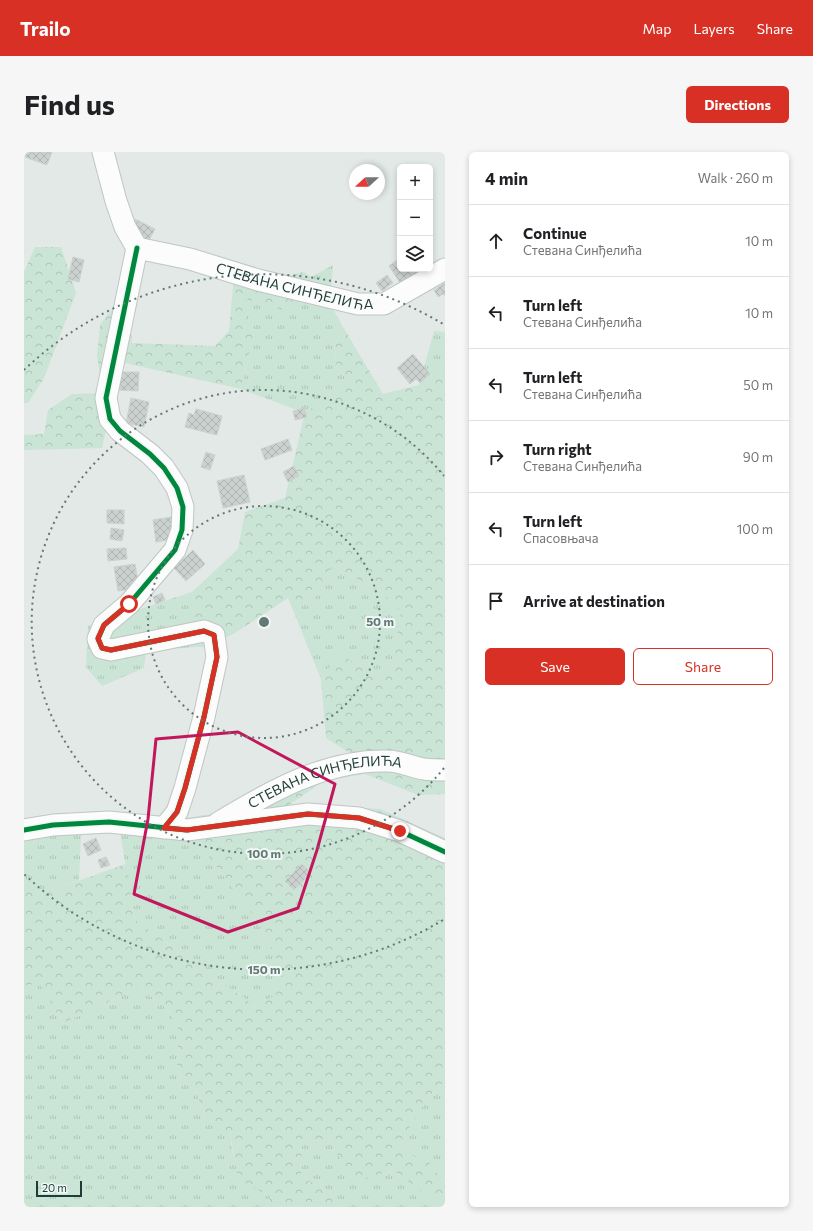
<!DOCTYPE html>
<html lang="en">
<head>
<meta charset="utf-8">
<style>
	body { margin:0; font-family:Commissioner,sans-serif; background:#f6f6f6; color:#202124 }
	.controls { position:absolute; right:12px; top:12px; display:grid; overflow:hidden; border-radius:6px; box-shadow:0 2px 6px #0003 }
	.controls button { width:36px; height:36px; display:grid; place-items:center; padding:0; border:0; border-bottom:1px solid #e0e0e0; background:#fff; color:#202124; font:20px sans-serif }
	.compass { position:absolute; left:325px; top:12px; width:36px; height:36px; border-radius:50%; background:#fff; box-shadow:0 2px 6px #0003; rotate:249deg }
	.scale { position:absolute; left:12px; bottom:10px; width:46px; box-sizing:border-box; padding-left:4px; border:2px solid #1f3d38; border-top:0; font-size:11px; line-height:14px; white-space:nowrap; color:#1f3d38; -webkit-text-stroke:3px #f0f8f5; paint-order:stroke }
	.stop { position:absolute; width:12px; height:12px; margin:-9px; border:3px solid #d93025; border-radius:50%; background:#fff }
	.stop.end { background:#d93025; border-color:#fff; box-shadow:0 1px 4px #0008 }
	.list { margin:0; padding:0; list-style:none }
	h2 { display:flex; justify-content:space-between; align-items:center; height:52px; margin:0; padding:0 16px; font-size:17px }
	h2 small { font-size:13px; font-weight:400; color:#757577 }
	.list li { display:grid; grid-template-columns:26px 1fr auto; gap:12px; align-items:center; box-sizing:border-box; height:72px; padding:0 16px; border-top:1px solid #e0e0e0 }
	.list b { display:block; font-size:15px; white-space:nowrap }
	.list p { margin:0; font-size:13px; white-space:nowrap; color:#757577 }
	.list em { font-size:13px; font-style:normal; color:#757577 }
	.actions { display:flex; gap:8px; padding:12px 16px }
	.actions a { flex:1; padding:9px 0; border:1px solid #d93025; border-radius:6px; text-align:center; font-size:14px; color:#d93025 }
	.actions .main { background:#d93025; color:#fff }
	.icon { flex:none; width:22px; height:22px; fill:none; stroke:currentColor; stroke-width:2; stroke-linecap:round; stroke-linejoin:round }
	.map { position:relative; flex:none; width:421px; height:1055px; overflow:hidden; border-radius:6px }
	header { display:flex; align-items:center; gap:24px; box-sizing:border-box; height:56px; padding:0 20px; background:#d93025; color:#fff }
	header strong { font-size:19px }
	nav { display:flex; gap:22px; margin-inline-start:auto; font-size:14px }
	.intro { display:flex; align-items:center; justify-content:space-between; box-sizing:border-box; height:96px; padding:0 24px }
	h1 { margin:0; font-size:28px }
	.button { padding:10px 18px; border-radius:6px; background:#d93025; color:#fff; font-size:14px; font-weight:700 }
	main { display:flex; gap:24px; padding:0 24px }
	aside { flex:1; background:#fff; border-radius:6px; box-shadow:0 2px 6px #0003 }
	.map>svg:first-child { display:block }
</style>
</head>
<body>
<header>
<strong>Trailo</strong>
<nav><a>Map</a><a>Layers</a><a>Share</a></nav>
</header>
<div class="intro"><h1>Find us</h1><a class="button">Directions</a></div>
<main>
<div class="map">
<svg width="421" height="1055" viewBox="0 0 421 1055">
	<defs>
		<pattern id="grass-tufts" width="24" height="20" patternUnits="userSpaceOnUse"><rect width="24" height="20" fill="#cae4d5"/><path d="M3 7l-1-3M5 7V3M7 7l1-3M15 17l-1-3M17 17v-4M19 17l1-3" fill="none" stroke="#adc4b8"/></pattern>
		<pattern id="forest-crowns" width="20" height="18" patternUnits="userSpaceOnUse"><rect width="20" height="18" fill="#cae4d5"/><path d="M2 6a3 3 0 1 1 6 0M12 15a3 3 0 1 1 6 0" fill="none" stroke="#adc4b8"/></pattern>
		<pattern id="building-cross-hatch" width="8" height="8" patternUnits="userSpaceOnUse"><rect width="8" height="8" fill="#cad1cf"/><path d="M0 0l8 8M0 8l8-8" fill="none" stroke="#adb4b2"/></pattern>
	</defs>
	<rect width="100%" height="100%" fill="#e2e9e7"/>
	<path fill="url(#grass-tufts)" d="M309 113 306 152 319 175 310 187 312 211 324 230 281 261 217 237 230 182 222 172V147L282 144 287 125Z
		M410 179 421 180V216L395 233Z
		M308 414 353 437 377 458 368 516 348 523 316 501 297 527 264 446 291 452Z
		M168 440 172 495 122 499 120 516 78 534 62 515 64 474Z
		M58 664 55 728 28 738H0V671Z
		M96 680 173 689 230 764 255 811 253 843 231 854 111 768Z
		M15 830 39 871 113 836 138 851 154 874 153 919 171 935 180 965 206 981 209 1003 247 1045 242 1055H0V834Z
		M421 929V1031L403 1008 384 1003 377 989 405 944Z
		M302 987 333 1028 369 1018 408 1047 421 1046V1055H315L305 1039 277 1025 278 991Z"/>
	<path fill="url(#forest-crowns)" d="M11 95H37L52 141 20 226 4 251H0V120Z
		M211 113 254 127 279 120 287 125 282 144 266 160 222 147V172L230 182 217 237 97 210 78 296 0 298V283L20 282 24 258 48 242 79 241 73 204 76 173 94 149 105 152 108 191 191 194 205 179Z
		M319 175 359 242 395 233 421 216V642L394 643 341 622 300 629 256 659 298 654 356 657 421 686V929L405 944 377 989 384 1003 403 1008 421 1031V1046L408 1047 369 1018 333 1029 302 987 278 991 277 1025 305 1039 315 1055H242L247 1045 214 1027 206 981 180 965 171 935 153 919 154 874 138 851 113 836 39 871 15 831 0 834V738H28L102 712 111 768 231 854 252 843 255 811 230 764 173 689 96 680 179 663 195 662 257 626 326 601 302 586 297 527 316 501 348 523 368 516 377 458 353 437 308 414 291 452 264 446 211 481 182 495H172L168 440 214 397 221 360 261 346 281 261 324 230 312 211 310 187Z"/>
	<path fill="url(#building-cross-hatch)" stroke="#cbd2d0" d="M3 0H28L23 13 1 5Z
		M111 67 131 77 124 90 112 84 107 74Z
		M49 105 60 108 55 130 44 127Z
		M376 106V117H399L377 132 365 114Z
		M363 123 369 131 358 139 352 131Z
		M421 131V144L419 142 414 145 410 138Z
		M389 202 406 222 396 231 392 227 386 232 373 216Z
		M91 220H115L114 239 91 238Z
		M107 246 125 250 120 275 102 271Z
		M280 256 283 265 271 268 269 259Z
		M172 257 198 264 193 283 161 275 165 261 170 263Z
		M264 287 268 298 241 308 237 297Z
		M182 300 191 303 186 318 177 315Z
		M270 314 275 324 264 330 259 320Z
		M220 323 226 350 199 356 193 329Z
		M83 358H100V372L83 371Z
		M154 364 150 387 132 390 129 368Z
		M87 376 100 378 98 389 86 387Z
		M102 396 103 407 84 409 83 397Z
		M169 398 181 412 162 429 150 416Z
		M111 412 115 436 94 439 90 415Z
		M138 441 141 448 132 452 129 445Z
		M72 686 77 698 64 704 59 692Z
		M82 705 86 713 77 716 74 708Z
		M278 712 287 721 270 738 261 729Z"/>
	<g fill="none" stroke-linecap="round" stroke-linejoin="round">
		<g stroke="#bfc6c4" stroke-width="23">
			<g id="minor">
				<path id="s1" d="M79 0 92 49 101 75 113 96 166 107 234 128 334 152H360L421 117"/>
				<path d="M113 96 82 246 86 267 96 279 126 302 140 316 153 336 159 355 158 378 151 398 105 452 80 473 74 487 78 496 87 498 180 479 190 483 193 505 180 565 161 636 153 660 140 676"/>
				<path id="s2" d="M194 671C245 640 302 607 364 609 376 609 388 615 400 617 407 618 414 618 421 618"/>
				<path d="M0 678 29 673 85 670 163 678 284 662 335 666 376 679 421 700"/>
			</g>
		</g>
		<use href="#minor" stroke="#fbfcfb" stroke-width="21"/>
		<g stroke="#f0f8f5" stroke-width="8">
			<path id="cycleway" d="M113 96 82 246 86 267 96 279 126 302 140 316 153 336 159 355 158 378 151 398 105 452 80 473 74 487 78 496 87 498 180 479 190 483 193 505 180 565 161 636 153 660 140 676
				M0 678 29 673 85 670 163 678 284 662 335 666 376 679 421 700"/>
		</g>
		<use href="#cycleway" stroke="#00873e" stroke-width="5"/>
	</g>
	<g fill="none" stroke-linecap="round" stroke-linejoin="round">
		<path stroke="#d93025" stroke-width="5" d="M105 452 80 473 74 486 78 496 87 498 180 479 190 483 193 505 180 565 161 636 153 660 140 676 163 678 284 662 335 666 376 679"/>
	</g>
	<path fill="none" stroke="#c2185b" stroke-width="3" stroke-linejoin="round" d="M214 580 311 632 293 698 274 756 204 780 110 742 124 667 132 587Z"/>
	<g fill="none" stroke="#637975" stroke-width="2" stroke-dasharray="2 4">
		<circle cx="240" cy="470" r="116"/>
		<path d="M420 616A232 232 0 1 1 420 324"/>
		<path d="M419 768A348 348 0 0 1 0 722M0 218A348 348 0 0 1 419 172"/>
	</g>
	<g text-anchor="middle" stroke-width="4" stroke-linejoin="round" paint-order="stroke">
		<g font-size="14" fill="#1f3d38" stroke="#f0f8f5">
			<text dy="5" stroke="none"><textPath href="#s1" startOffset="265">СТЕВАНА СИНЂЕЛИЋА</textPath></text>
			<text dy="5" stroke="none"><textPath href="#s2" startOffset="117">СТЕВАНА СИНЂЕЛИЋА</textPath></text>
		</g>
	</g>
	<circle cx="240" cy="470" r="6" fill="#637975" stroke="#f0f8f5" stroke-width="2"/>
	<g font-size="12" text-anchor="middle" font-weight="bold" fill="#637975" stroke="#f0f8f5" stroke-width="4" stroke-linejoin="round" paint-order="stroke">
		<text x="356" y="474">50 m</text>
		<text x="240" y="706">100 m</text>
		<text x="240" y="822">150 m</text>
	</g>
</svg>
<div class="controls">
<button>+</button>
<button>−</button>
<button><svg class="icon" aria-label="layers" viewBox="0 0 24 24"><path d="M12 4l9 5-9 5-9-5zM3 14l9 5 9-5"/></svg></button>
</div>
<svg class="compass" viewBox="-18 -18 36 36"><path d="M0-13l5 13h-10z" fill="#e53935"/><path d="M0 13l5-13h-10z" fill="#757577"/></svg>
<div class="scale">20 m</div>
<div class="stop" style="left:105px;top:452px"></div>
<div class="stop end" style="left:376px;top:679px"></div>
</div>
<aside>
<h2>4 min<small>Walk · 260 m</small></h2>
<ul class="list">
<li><svg class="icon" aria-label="ahead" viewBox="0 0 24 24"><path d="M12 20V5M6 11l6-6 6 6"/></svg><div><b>Continue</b><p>Стевана Синђелића</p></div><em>10 m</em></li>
<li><svg class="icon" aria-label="left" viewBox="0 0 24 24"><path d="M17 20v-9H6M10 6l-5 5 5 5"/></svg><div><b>Turn left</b><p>Стевана Синђелића</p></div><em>10 m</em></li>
<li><svg class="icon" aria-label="left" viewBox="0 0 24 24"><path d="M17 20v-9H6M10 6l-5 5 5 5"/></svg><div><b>Turn left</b><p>Стевана Синђелића</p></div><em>50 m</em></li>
<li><svg class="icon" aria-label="right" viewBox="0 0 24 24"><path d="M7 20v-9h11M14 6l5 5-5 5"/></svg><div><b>Turn right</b><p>Стевана Синђелића</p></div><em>90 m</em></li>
<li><svg class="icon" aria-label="left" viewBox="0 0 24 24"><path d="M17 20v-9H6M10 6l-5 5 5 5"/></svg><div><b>Turn left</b><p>Спасовњача</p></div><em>100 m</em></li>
<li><svg class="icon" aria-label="arrive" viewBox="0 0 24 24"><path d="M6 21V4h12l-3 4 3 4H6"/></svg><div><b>Arrive at destination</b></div></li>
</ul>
<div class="actions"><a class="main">Save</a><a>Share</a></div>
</aside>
</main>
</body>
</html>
